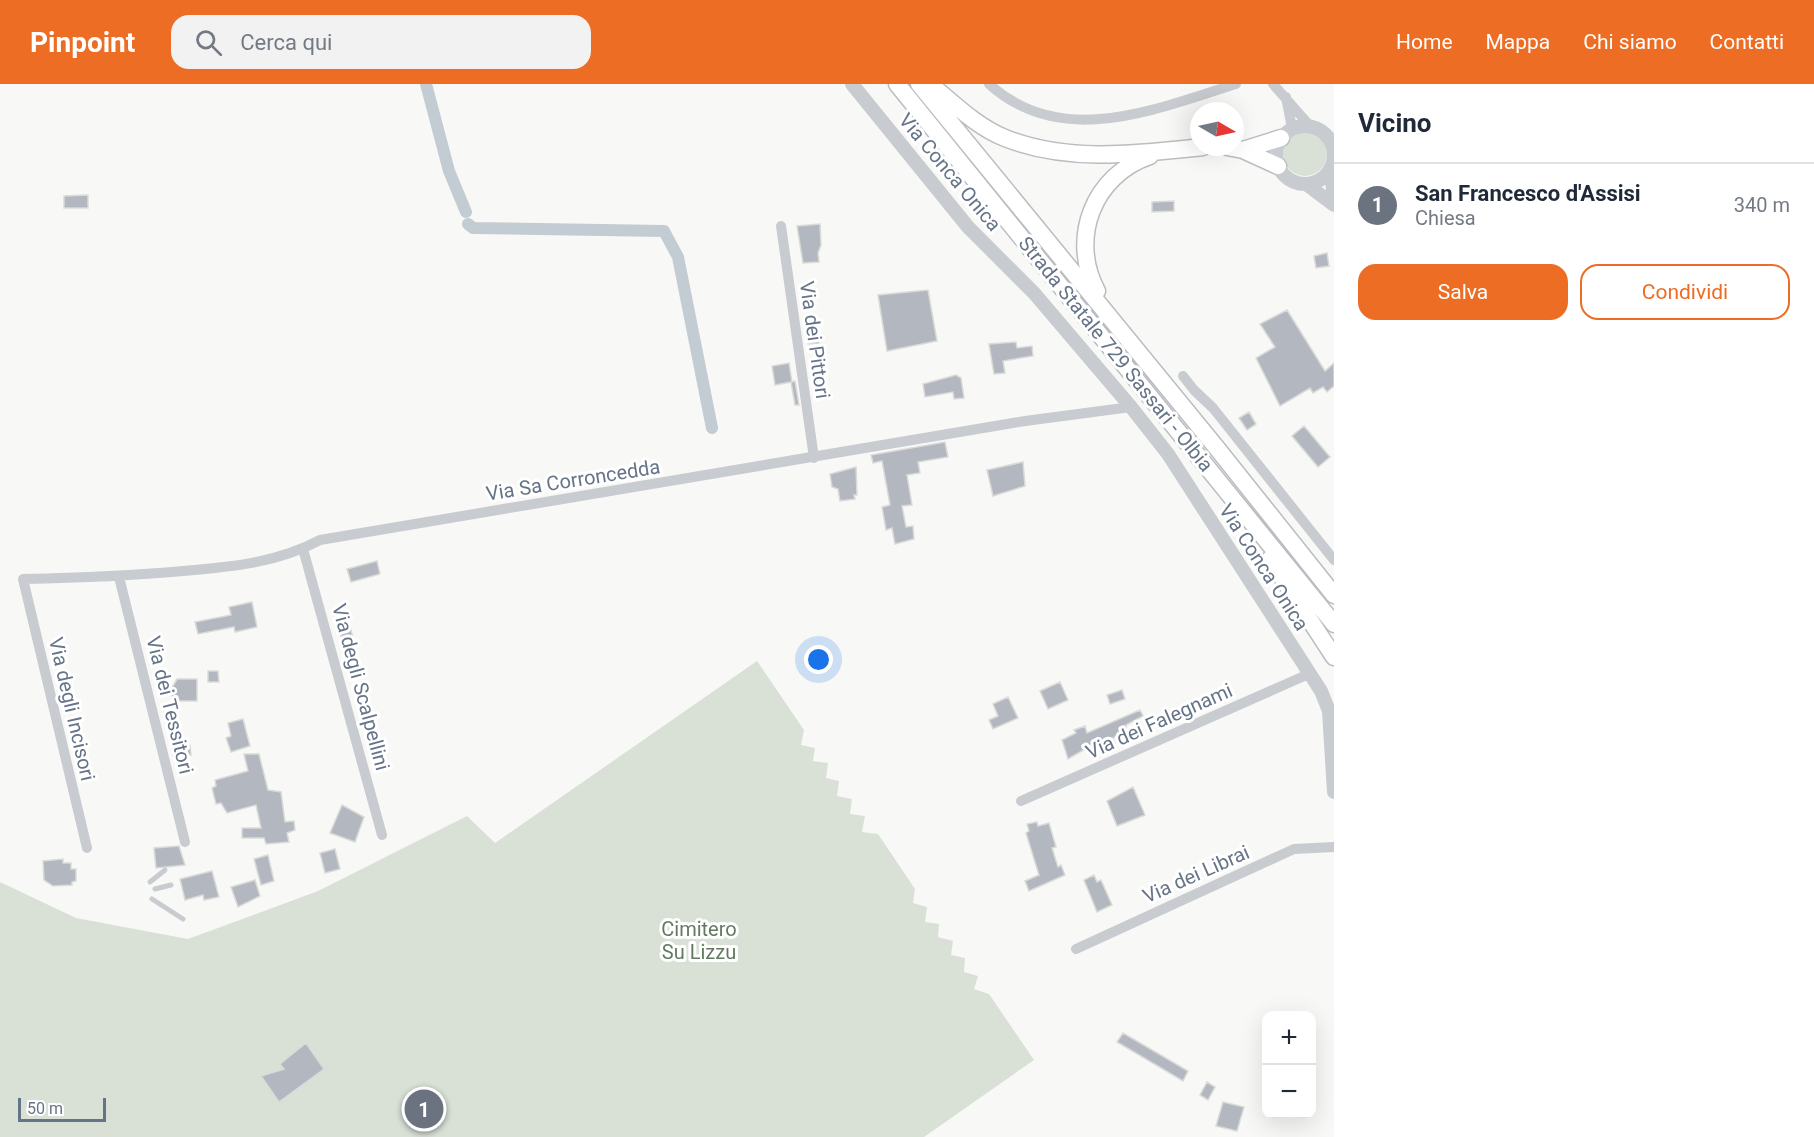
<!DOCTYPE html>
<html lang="it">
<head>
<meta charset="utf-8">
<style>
	body { margin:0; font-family:Roboto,sans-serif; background:#f2f2f3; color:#1f2937 }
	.controls { position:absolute; right:18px; bottom:18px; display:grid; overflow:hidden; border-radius:12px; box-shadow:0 6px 24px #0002 }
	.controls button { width:54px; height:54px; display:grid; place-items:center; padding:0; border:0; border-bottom:2px solid #e0e1e3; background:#fff; color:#1f2937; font:30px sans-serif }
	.compass { position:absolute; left:1190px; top:18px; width:54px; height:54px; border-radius:50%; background:#fff; box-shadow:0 6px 24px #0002; rotate:99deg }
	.scale { position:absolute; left:18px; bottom:15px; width:88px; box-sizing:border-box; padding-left:6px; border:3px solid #667488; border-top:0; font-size:16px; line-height:21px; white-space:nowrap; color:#667488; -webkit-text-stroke:4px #fff; paint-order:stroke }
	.you { position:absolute; left:819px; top:576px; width:21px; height:21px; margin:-15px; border:4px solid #fff; border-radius:50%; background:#1a73e8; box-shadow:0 0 0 9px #1a73e833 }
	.badge { display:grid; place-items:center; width:39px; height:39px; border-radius:50%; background:#ec6d23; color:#fff; font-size:20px; font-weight:700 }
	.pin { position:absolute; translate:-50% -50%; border:3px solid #fff; box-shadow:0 2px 6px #0006 }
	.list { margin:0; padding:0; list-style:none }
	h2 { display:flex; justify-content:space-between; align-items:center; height:78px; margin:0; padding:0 24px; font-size:26px }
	h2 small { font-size:20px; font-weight:400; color:#747a83 }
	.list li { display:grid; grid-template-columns:39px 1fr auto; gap:18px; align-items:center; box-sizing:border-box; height:84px; padding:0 24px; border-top:2px solid #e0e1e3 }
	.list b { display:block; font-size:22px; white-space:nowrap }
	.list p { margin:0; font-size:20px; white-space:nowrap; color:#747a83 }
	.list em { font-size:20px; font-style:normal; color:#747a83 }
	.actions { display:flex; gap:12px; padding:18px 24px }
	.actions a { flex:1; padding:14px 0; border:2px solid #ec6d23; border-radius:18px; text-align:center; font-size:21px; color:#ec6d23 }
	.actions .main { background:#ec6d23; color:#fff }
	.icon { flex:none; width:33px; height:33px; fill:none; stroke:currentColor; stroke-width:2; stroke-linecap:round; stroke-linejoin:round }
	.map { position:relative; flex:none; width:1334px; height:1053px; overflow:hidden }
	header { display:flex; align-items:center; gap:36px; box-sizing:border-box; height:84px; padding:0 30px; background:#ec6d23; color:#fff }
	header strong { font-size:28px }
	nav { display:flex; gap:33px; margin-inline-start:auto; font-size:21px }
	.search { width:420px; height:54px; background:#f2f2f3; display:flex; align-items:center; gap:15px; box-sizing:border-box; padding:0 21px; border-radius:18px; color:#747a83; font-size:22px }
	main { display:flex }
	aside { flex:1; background:#fff }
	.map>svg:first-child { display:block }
</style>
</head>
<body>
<header>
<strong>Pinpoint</strong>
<div class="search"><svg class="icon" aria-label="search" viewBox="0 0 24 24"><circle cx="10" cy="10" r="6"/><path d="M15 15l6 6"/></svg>Cerca qui</div>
<nav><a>Home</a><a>Mappa</a><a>Chi siamo</a><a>Contatti</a></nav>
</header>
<main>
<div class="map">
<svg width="1334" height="1053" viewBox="0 0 1334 1053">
	<rect width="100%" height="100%" fill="#f8f9f6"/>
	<path fill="#d9e1d7" d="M1283 70a22 22 0 1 1 44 0a22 22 0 1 1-44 0Z
		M757 577 804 646 801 661 815 664 813 677 828 679 826 694 839 697 837 712 852 715 850 730 865 732 862 748 878 750 915 805 913 819 927 823 925 838 939 840 938 853 953 857 951 871 965 874 964 888 978 892 974 905 989 910 1034 976 924 1053H0V798L76 834 188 855 318 807 467 732 495 759Z"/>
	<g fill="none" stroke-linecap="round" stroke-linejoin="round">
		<path stroke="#c3ccd2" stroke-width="12" d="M426 0 449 87 466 128
			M468 140 473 144 664 147 678 173 712 344"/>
	</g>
	<path fill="#b3b8c0" stroke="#dadad8" stroke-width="1.5" d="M88 111V124H64V112Z
		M1174 117V127L1152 128V118Z
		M820 140 821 161 818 169 819 178 803 179 797 142Z
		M1327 169 1329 182 1316 184 1314 172Z
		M928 206 937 257 887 267 878 211Z
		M1287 226 1325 287 1334 279V302L1327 308 1323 303 1313 309 1310 304 1280 322 1256 274 1275 263 1260 240Z
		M817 246 819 259 808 260 806 247Z
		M1016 258 1017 264 1032 262 1033 272 1003 277 1005 289 994 290 989 260Z
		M789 279 792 298 795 297 799 321H795L791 298 775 301 772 282Z
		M956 291 961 294 964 314 954 315 953 308 925 313 923 300Z
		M1249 328 1256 340 1247 346 1239 334Z
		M1304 342 1330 373 1318 383 1292 352Z
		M945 358 948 373 918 378 920 389 907 391 912 421 902 422 906 443 913 442 914 455 895 460 892 444 886 446 882 423 890 421 882 377 873 379 871 371Z
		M1023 378 1025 402 993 412 987 386Z
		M856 383 857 411H854L855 415 840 417 838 405 832 403 830 390Z
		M377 477 380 490 351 498 347 485Z
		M252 518 257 543 235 548 234 543 198 550 195 538 231 531 229 523Z
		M349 538 353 554 342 556 338 541Z
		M208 587H218L219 598H208Z
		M177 595H197V617H173L170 607Z
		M1060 598 1068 616 1048 625 1040 607Z
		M1122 606 1125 615 1110 620 1107 611Z
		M1008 613 1018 634 993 645 989 636 998 632 993 620Z
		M1140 626 1143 632 1126 641 1127 647 1113 654 1115 659 1104 662 1101 656 1068 675 1062 656 1076 649 1074 646 1085 642 1087 649Z
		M243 635 250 662 231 668 226 654 231 652 228 639Z
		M190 661 191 671 173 672 172 663Z
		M244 670H259L268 706 281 708 285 738 294 737 295 746 287 749 289 758 266 760 264 754H242V744H261L256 721 227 729 221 719 216 720 212 704 216 702 215 696 248 687Z
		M1133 703 1145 731 1117 742 1107 717Z
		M342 721 364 733 355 758 330 749Z
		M1037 738 1038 742 1049 739 1056 763 1052 764 1058 783 1061 781 1065 791 1029 807 1025 797 1039 791 1026 749 1029 747 1027 740Z
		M179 762 185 781 156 784 154 764Z
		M335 765 340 785 325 789 320 769Z
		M268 771 274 797 261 801 254 775Z
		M63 775V779H71V785H76V797L72 798V801L53 802 44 796 43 777Z
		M212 787 219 813 204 816 203 811 185 816 180 795Z
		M1094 791 1097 798 1101 796 1112 821 1097 828 1084 796Z
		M255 796 260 812 238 823 231 803Z
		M1123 949 1188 987 1183 997 1117 958Z
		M306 959 324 985 279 1018 261 992 284 985 280 980Z
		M1207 998 1215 1003 1208 1016 1200 1011Z
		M426 1016 430 1031 421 1033 417 1018Z
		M1223 1018 1244 1023 1237 1047 1216 1042Z"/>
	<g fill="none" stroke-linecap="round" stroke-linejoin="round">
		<g stroke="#babdc1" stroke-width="19">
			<path id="trunk" d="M897 0 1334 540
				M919 0 1216 363 1334 511
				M930 0C953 19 977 43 1005 54 1068 79 1137 70 1203 63
				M1227 63 1243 66 1278 82
				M1243 66 1281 54
				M1097 207C1069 155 1093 91 1150 72
				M1270 475 1334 573"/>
		</g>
		<path stroke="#c8cbcf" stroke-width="5" d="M150 798 165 786
			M155 805 171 801
			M152 815 183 835"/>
		<path stroke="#c8cbcf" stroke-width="10" d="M989 0C1062 66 1155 25 1236 0
			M1273 0 1310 42
			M1286 13 1292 44
			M781 142 814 374
			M1183 292 1194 306 1213 324 1334 476
			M303 465 382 751
			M119 493 185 758
			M1021 717 1311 589
			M87 764 23 495C76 494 129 492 183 487 231 483 277 479 320 456L1025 337 1131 323
			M1076 865 1294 765 1334 763"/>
		<path stroke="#c8cbcf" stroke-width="14" d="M852 0 968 143 1034 209 1131 323 1168 370 1321 607 1329 627 1334 708
			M1276 71a29 29 0 1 1 58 0a29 29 0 1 1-58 0Z
			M1330 85 1334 112
			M1306 100 1334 121"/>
		<use href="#trunk" stroke="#fff" stroke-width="16"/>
	</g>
	<g text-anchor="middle" stroke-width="6" stroke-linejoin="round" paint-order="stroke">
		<g font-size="20" fill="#667488" stroke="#fff">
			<text transform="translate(950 88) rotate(50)" y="7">Via Conca Onica</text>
			<text transform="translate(815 256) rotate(82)" y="7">Via dei Pittori</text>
			<text transform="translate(1116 270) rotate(51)" y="7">Strada Statale 729 Sassari - Olbia</text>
			<text transform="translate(573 396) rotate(-9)" y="7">Via Sa Corroncedda</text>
			<text transform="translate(1264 483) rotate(57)" y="7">Via Conca Onica</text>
			<text transform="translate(361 603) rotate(75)" y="7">Via degli Scalpellini</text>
			<text transform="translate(170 621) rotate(76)" y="7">Via dei Tessitori</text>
			<text transform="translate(72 625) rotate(77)" y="7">Via degli Incisori</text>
			<text transform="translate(1159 637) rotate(-24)" y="7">Via dei Falegnami</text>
			<text transform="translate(1196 790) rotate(-24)" y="7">Via dei Librai</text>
		</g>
		<g font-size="20" fill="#637a61" stroke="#fff">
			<text x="699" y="852">Cimitero<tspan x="699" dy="23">Su Lizzu</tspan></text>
		</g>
	</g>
</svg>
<div class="controls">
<button>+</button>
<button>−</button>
</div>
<svg class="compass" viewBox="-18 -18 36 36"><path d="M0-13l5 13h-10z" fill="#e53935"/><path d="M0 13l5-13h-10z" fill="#747a83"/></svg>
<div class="scale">50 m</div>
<div class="you"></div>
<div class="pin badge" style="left:424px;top:1025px;background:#6b7280">1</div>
</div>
<aside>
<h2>Vicino<small></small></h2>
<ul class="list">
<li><span class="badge" style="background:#6b7280">1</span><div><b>San Francesco d'Assisi</b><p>Chiesa</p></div><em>340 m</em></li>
</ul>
<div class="actions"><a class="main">Salva</a><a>Condividi</a></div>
</aside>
</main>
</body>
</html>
